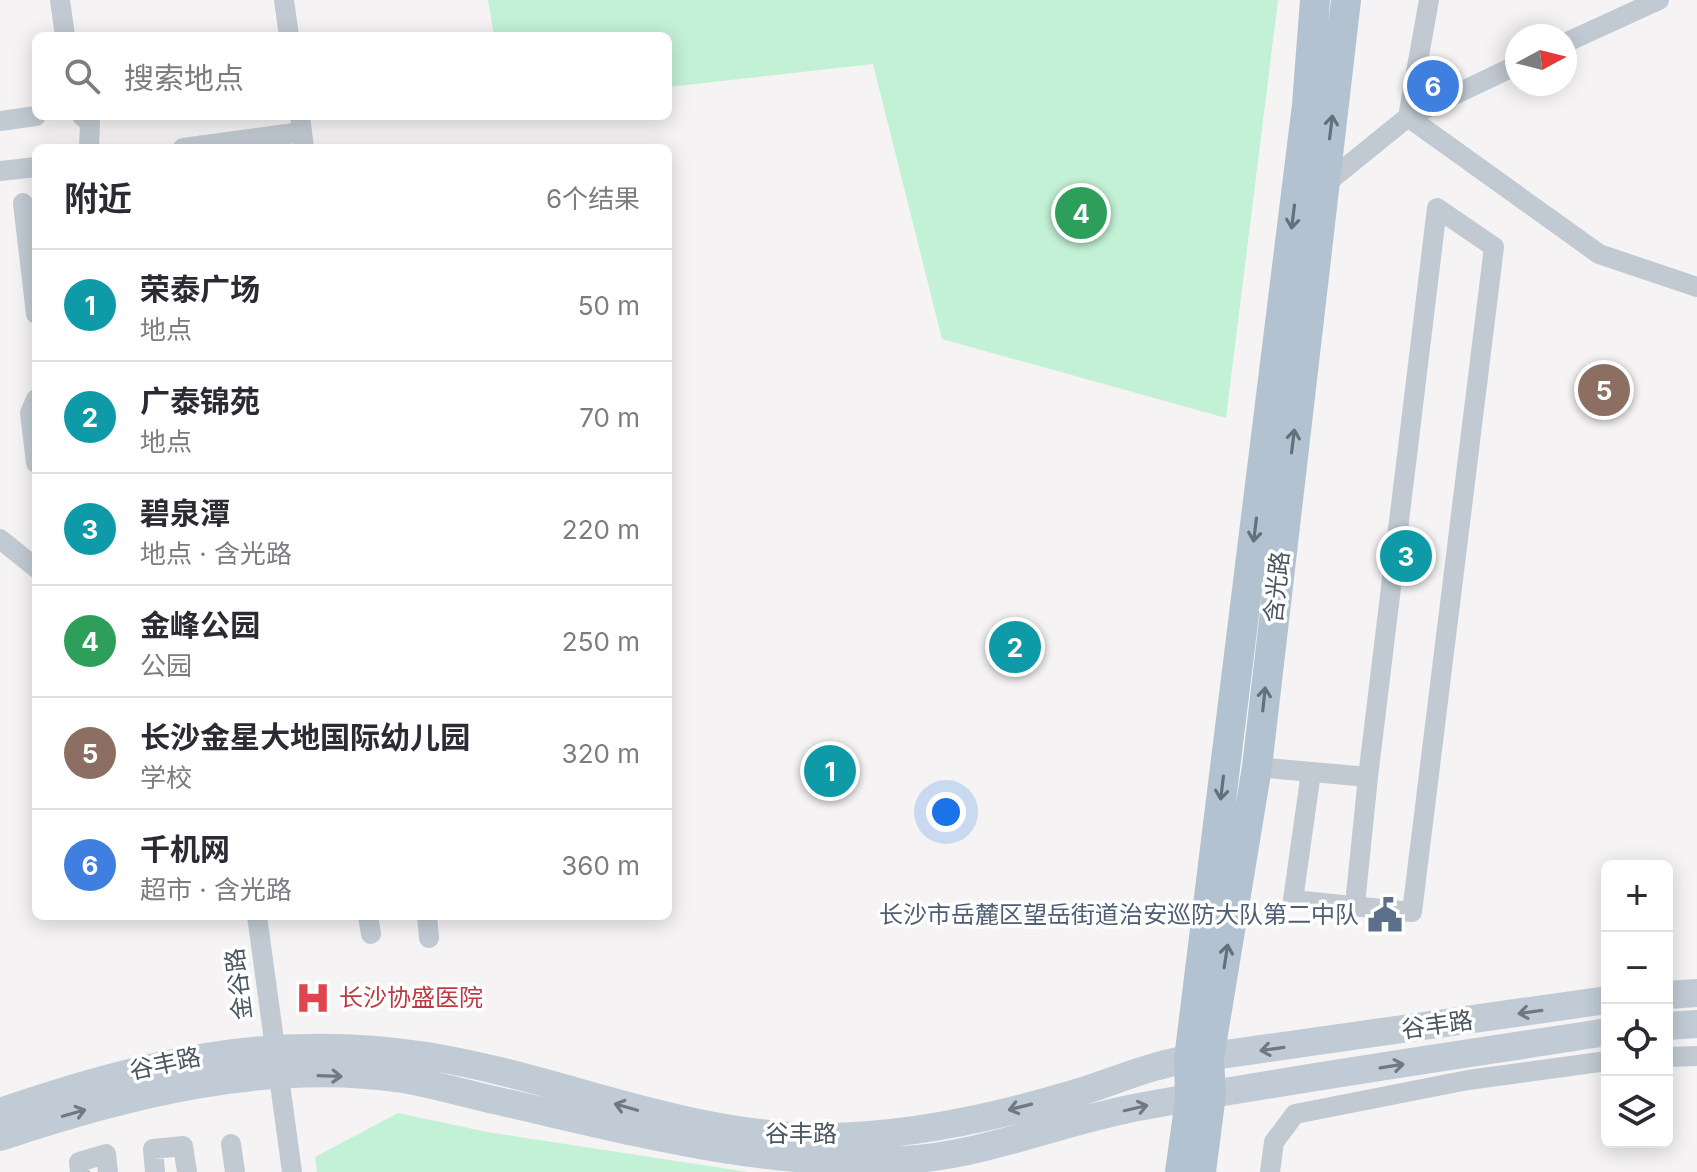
<!DOCTYPE html>
<html lang="zh">
<head>
<meta charset="utf-8">
<style>
	body { margin:0; font-family:Inter,"Noto Sans SC",sans-serif; background:#f7f7f7; color:#2b2b33 }
	.controls { position:absolute; right:24px; bottom:24px; display:grid; overflow:hidden; border-radius:12px; box-shadow:0 4px 20px #0003 }
	.controls button { width:72px; height:72px; display:grid; place-items:center; padding:0; border:0; border-bottom:2px solid #e1e1e2; background:#fff; color:#2b2b33; font:40px sans-serif }
	.compass { position:absolute; left:1505px; top:24px; width:72px; height:72px; border-radius:50%; background:#fff; box-shadow:0 4px 20px #0003; rotate:83deg }
	.you { position:absolute; left:946px; top:812px; width:28px; height:28px; margin:-20px; border:6px solid #fff; border-radius:50%; background:#1a73e8; box-shadow:0 0 0 12px #1a73e833 }
	.badge { display:grid; place-items:center; width:52px; height:52px; border-radius:50%; background:#1a73e8; color:#fff; font-size:26px; font-weight:700 }
	.pin { position:absolute; translate:-50% -50%; border:4px solid #fff; box-shadow:0 2px 8px #0006 }
	.list { margin:0; padding:0; list-style:none }
	h2 { display:flex; justify-content:space-between; align-items:center; height:104px; margin:0; padding:0 32px; font-size:34px }
	h2 small { font-size:26px; font-weight:400; color:#7c7c81 }
	.list li { display:grid; grid-template-columns:52px 1fr auto; gap:24px; align-items:center; box-sizing:border-box; height:112px; padding:0 32px; border-top:2px solid #e1e1e2 }
	.list b { display:block; font-size:30px; white-space:nowrap }
	.list p { margin:0; font-size:26px; white-space:nowrap; color:#7c7c81 }
	.list em { font-size:26px; font-style:normal; color:#7c7c81 }
	.icon { flex:none; width:44px; height:44px; fill:none; stroke:currentColor; stroke-width:2; stroke-linecap:round; stroke-linejoin:round }
	.map { position:relative; flex:none; width:1697px; height:1172px; overflow:hidden }
	.search { position:absolute; background:#fff; box-shadow:0 4px 20px #0003; left:32px; top:32px; width:640px; height:88px; display:flex; align-items:center; gap:20px; box-sizing:border-box; padding:0 28px; border-radius:12px; color:#7c7c81; font-size:30px }
	.panel { position:absolute; background:#fff; box-shadow:0 4px 20px #0003; left:32px; top:144px; width:640px; height:776px; border-radius:12px }
	.map>svg:first-child { display:block }
</style>
</head>
<body>
<div class="map">
<svg width="1697" height="1172" viewBox="0 0 1697 1172">
	<rect width="100%" height="100%" fill="#f5f3f3"/>
	<path fill="#c3f1d5" d="M488 0H1278L1226 418 942 339 873 64 668 87V36H494Z
		M398 1113 487 1132 748 1172H317L315 1157Z"/>
	<g fill="none" stroke-linecap="round" stroke-linejoin="round">
		<path stroke="#c1cad2" stroke-width="20" d="M60 0 65 36
			M284 0 289 36
			M1565 43 1659 0
			M82 116 90 123 89 148
			M300 116 304 148
			M1408 117 1517 65
			M1408 117 1429 0
			M0 121 36 116
			M183 148 302 132
			M0 171 36 167
			M1324 185 1408 117 1599 254 1697 287
			M23 203 36 314
			M36 399 30 413 36 463
			M0 539 36 568
			M1257 767 1368 777 1355 904
			M1311 772 1293 900 1412 912 1494 247 1437 208 1368 777
			M257 916 292 1172
			M368 916 371 934
			M427 916 429 938
			M1667 1057 1697 1056
			M231 1144 235 1172
			M80 1172 79 1162 106 1154 108 1172
			M155 1172 153 1149 183 1146 187 1172
			M1270 1172 1274 1142 1295 1114 1468 1080 1607 1061"/>
		<path stroke="#c1cbd6" stroke-width="28" d="M1667 995 1697 993
			M1667 1026 1697 1024
			M0 1112C148 1062 270 1032 427 1056 563 1078 680 1136 822 1137 905 1137 993 1118 1073 1094 1111 1083 1152 1064 1191 1059 1330 1039 1468 1020 1607 1000
			M0 1137C128 1094 267 1059 403 1079 438 1085 473 1096 507 1103 638 1133 769 1168 904 1160 988 1155 1063 1120 1144 1106 1298 1078 1453 1056 1607 1032"/>
		<path stroke="#b3c2d1" stroke-width="30" d="M1180 1172 1190 1100 1189 1059 1307 105 1315 0
			M1201 1172 1211 1094 1209 1058 1257 767 1346 0"/>
	</g>
	<defs><path id="oneway-shaft" d="M-6 0H5M1.5-3L5.5 0L1.5 3" fill="none" stroke-width="1.6" stroke-linecap="round" stroke-linejoin="round" transform="scale(2)"/></defs>
	<g stroke="#64717d">
		<use href="#oneway-shaft" transform="translate(1331 127) rotate(-83)"/>
		<use href="#oneway-shaft" transform="translate(1293 217) rotate(97)"/>
		<use href="#oneway-shaft" transform="translate(1293 441) rotate(-83)"/>
		<use href="#oneway-shaft" transform="translate(1255 530) rotate(97)"/>
		<use href="#oneway-shaft" transform="translate(1264 699) rotate(-84)"/>
		<use href="#oneway-shaft" transform="translate(1222 788) rotate(97)"/>
		<use href="#oneway-shaft" transform="translate(1226 956) rotate(-81)"/>
	</g>
	<g stroke="#6e7984">
		<use href="#oneway-shaft" transform="translate(1530 1012) rotate(172)"/>
		<use href="#oneway-shaft" transform="translate(1272 1049) rotate(172)"/>
		<use href="#oneway-shaft" transform="translate(1392 1066) rotate(-9)"/>
		<use href="#oneway-shaft" transform="translate(330 1076) rotate(2)"/>
		<use href="#oneway-shaft" transform="translate(626 1107) rotate(-164)"/>
		<use href="#oneway-shaft" transform="translate(1020 1107) rotate(166)"/>
		<use href="#oneway-shaft" transform="translate(1136 1108) rotate(-13)"/>
		<use href="#oneway-shaft" transform="translate(74 1113) rotate(-16)"/>
	</g>
	<defs>
		<g id="civic-bare" transform="scale(2.76)"><path d="M-.6-6.5H3V-4.5H.6V-3L4-1V1h2V6H-6V1h2V-1L-.6-3ZM-1.2 2.5V6h2.4V2.5Z" fill="#5c6f8a" stroke="#fff" stroke-width="2.5" paint-order="stroke"/></g>
		<g id="hospital-bare" transform="scale(2.76)"><path d="M-5-5h3v3.5h4V-5h3V5h-3V1.5h-4V5h-3Z" fill="#e0444e" stroke="#fff" stroke-width="2.5" paint-order="stroke"/></g>
	</defs>
	<g fill-rule="evenodd">
		<use href="#civic-bare" x="1385" y="915"/>
		<use href="#hospital-bare" x="313" y="998"/>
	</g>
	<g text-anchor="middle" stroke-width="7" stroke-linejoin="round" paint-order="stroke">
		<g font-size="24" fill="#4a5661" stroke="#fff">
			<text transform="translate(1277 587) rotate(-84)" y="8">含光路</text>
			<text transform="translate(239 984) rotate(-97)" y="8">金谷路</text>
			<text transform="translate(1437 1025) rotate(-8)" y="8">谷丰路</text>
			<text transform="translate(165 1064) rotate(-12)" y="8">谷丰路</text>
			<text x="801" y="1142">谷丰路</text>
		</g>
		<g font-size="24" fill="#4e5e75" stroke="#fff" text-anchor="end">
			<text x="1359" y="923">长沙市岳麓区望岳街道治安巡防大队第二中队</text>
		</g>
		<g font-size="24" fill="#be3a42" stroke="#fff" text-anchor="start">
			<text x="339" y="1006">长沙协盛医院</text>
		</g>
	</g>
</svg>
<div class="controls">
<button>+</button>
<button>−</button>
<button><svg class="icon" aria-label="locate" viewBox="0 0 24 24"><circle cx="12" cy="12" r="6"/><path d="M12 2v4M12 18v4M2 12h4M18 12h4"/></svg></button>
<button><svg class="icon" aria-label="layers" viewBox="0 0 24 24"><path d="M12 4l9 5-9 5-9-5zM3 14l9 5 9-5"/></svg></button>
</div>
<svg class="compass" viewBox="-18 -18 36 36"><path d="M0-13l5 13h-10z" fill="#e53935"/><path d="M0 13l5-13h-10z" fill="#7c7c81"/></svg>
<div class="you"></div>
<div class="pin badge" style="left:830px;top:771px;background:#0f9aa8">1</div>
<div class="pin badge" style="left:1015px;top:647px;background:#0f9aa8">2</div>
<div class="pin badge" style="left:1406px;top:556px;background:#0f9aa8">3</div>
<div class="pin badge" style="left:1081px;top:213px;background:#2e9e5b">4</div>
<div class="pin badge" style="left:1604px;top:390px;background:#8d6e63">5</div>
<div class="pin badge" style="left:1433px;top:86px;background:#3f7fe0">6</div>
<div class="search"><svg class="icon" aria-label="search" viewBox="0 0 24 24"><circle cx="10" cy="10" r="6"/><path d="M15 15l6 6"/></svg>搜索地点</div>
<section class="panel">
<h2>附近<small>6个结果</small></h2>
<ul class="list">
<li><span class="badge" style="background:#0f9aa8">1</span><div><b>荣泰广场</b><p>地点</p></div><em>50 m</em></li>
<li><span class="badge" style="background:#0f9aa8">2</span><div><b>广泰锦苑</b><p>地点</p></div><em>70 m</em></li>
<li><span class="badge" style="background:#0f9aa8">3</span><div><b>碧泉潭</b><p>地点 · 含光路</p></div><em>220 m</em></li>
<li><span class="badge" style="background:#2e9e5b">4</span><div><b>金峰公园</b><p>公园</p></div><em>250 m</em></li>
<li><span class="badge" style="background:#8d6e63">5</span><div><b>长沙金星大地国际幼儿园</b><p>学校</p></div><em>320 m</em></li>
<li><span class="badge" style="background:#3f7fe0">6</span><div><b>千机网</b><p>超市 · 含光路</p></div><em>360 m</em></li>
</ul>
</section>
</div>
</body>
</html>
